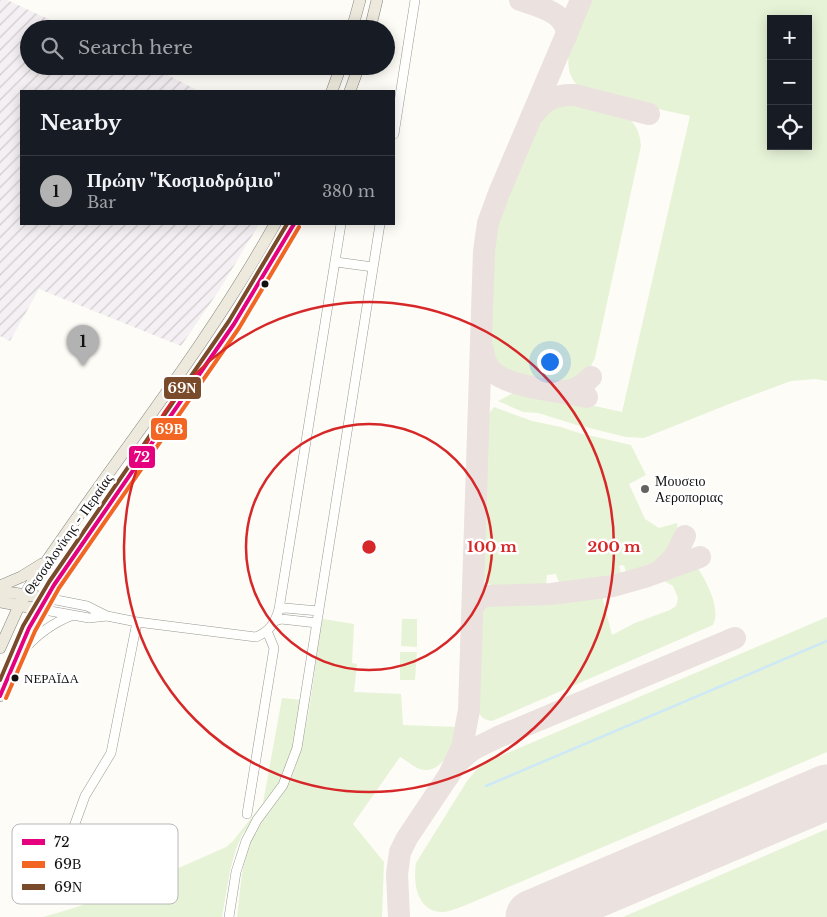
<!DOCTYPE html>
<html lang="en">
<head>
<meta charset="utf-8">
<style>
	body { margin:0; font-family:"Libre Baskerville",serif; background:#242831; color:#f1f3f6 }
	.controls { position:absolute; right:15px; top:15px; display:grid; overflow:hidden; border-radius:0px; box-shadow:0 2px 12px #0003 }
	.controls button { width:45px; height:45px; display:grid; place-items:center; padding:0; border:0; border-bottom:1px solid #363941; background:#171b24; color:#f1f3f6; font:25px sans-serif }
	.you { position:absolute; left:549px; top:361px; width:18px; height:18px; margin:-12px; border:4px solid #fff; border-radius:50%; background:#1a73e8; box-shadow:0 0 0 8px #1a73e833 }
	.badge { display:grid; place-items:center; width:32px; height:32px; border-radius:50%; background:#b2b2b3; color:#111; font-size:16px; font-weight:700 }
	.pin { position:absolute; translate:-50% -41px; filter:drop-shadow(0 1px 2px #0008) }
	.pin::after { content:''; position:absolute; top:26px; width:18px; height:15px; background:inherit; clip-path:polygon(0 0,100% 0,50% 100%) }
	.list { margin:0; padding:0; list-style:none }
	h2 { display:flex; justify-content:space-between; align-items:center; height:65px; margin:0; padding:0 20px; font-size:21px }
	h2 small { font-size:16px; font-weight:400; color:#9ea1a6 }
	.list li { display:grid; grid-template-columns:32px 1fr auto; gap:15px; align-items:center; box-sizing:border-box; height:70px; padding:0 20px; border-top:1px solid #363941 }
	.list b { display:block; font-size:19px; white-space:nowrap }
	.list p { margin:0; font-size:16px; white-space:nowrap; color:#9ea1a6 }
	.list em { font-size:16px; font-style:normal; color:#9ea1a6 }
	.icon { flex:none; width:28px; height:28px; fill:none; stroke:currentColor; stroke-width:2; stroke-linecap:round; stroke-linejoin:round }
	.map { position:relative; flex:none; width:827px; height:917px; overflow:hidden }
	.search { position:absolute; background:#171b24; box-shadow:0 2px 12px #0003; left:20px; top:20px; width:375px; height:55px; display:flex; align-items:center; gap:12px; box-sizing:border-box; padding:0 18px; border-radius:28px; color:#9ea1a6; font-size:19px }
	.panel { position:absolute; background:#171b24; box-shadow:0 2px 12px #0003; left:20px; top:90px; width:375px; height:135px; border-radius:0px }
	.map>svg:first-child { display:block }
</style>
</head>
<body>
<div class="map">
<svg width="827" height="917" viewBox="0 0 827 917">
	<defs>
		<pattern id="industrial-furrows" width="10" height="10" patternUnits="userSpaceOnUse" patternTransform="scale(1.25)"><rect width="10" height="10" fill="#f5f0f3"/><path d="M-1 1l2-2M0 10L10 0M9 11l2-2" fill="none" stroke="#d1cdcf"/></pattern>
	</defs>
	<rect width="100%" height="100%" fill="#fdfcf7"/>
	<path fill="url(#industrial-furrows)" d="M0 0H7L70 29H29V66H150L199 91H21V224H259L220 289 181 346 39 289 10 341 0 336Z"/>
	<path fill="#e7f3d7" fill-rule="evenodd" d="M590 0H827V381L816 379 791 381 729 404 644 438 626 437 577 425 538 413 523 412 498 401 517 391H526L622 412 690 116 589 94C549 73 577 29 590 0ZM771 19H808V146H771Z
		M567 102C578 103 588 106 598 108 623 113 639 118 641 146L595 358 591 366 580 379 572 383 553 384 505 372 495 361 489 343 493 239 497 219 538 123C546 112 555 107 567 102Z
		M494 407 532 421 561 427 579 433 631 445 646 475 629 484 645 519 659 528 677 523C679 532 674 538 670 546 659 568 652 568 629 574L626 572 624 565 619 566 621 573 615 579 570 586C561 587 558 582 556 574L547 575 546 585C537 595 507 592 495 587 490 585 486 582 482 578L486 425 488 415Z
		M695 564C705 578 722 609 713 625L492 721C484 720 481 717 477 710L480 604 488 600 557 597 601 592 612 635 635 623 670 610 676 606 678 598 673 586 661 579V574L682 567Z
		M827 617V752L466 905C458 908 447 913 439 912 416 909 413 881 416 863L467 781 477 769 486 762Z
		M323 619 354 624 352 663 357 664 354 692 401 694 403 725 457 727C456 743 443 772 424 770 415 769 408 761 400 757L353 824 384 862 382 917H237C241 887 242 852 257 825 268 806 286 793 294 771 310 724 314 671 321 622Z
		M402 619H417V647L401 646Z
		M400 652H417L415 680H400Z
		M282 698 302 700 298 733 283 779 242 835 236 849 230 871 222 917H43C106 900 166 874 226 847L233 841 263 803Z
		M827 829V917H623Z"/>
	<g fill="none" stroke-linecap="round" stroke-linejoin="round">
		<path stroke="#cde8f7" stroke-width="2.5" d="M486 786 827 641"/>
		<path stroke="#ebe1df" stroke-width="22" d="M520 0C537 6 570 13 566 37
			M535 113C545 99 558 94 575 95L649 114
			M483 350C484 358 486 365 492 371 507 387 565 392 587 397
			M560 391C573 392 582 386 591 377
			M661 570 675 556 685 536
			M473 608 477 601 485 596 551 594 613 586 645 577 700 557
			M448 777 462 747 469 710 484 251 488 223 499 193 581 0
			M399 917 397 874 400 852 407 838 457 763 472 750 498 737 735 638"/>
		<path stroke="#ebe1df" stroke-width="55" d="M533 917 827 792"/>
		<g stroke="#979795" stroke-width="10">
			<path id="minor" d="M394 134 415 0
				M336 262 373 267
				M46 598 87 606 107 616
				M39 609 89 618 107 616 137 622 256 637C270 631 275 623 279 609L341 224
				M279 609 285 608 319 611
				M275 621 281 619 317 623
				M21 653C35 636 52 623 73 615
				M247 814 274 648 267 631
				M72 832 85 796 111 753 137 622
				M229 917 236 872 246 841 257 820 283 785 297 748 380 224"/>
		</g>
		<g stroke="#858482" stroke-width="12">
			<path id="major" d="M352 29 360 0
				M370 29 377 0
				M332 91 341 66
				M350 91 359 66
				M0 586 21 577 42 564
				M0 591 46 598
				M0 602 39 609
				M0 648 19 606 31 584C112 463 204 351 275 224
				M0 696 29 628 54 585 234 324 294 224"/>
		</g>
		<use href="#minor" stroke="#fffffe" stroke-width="9"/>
		<use href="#major" stroke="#ede9dc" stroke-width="11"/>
		<g stroke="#fff" stroke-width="8">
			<path id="bus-1" d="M0 696 29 628 54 585 234 324 294 224"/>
		</g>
		<g stroke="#fff" stroke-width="8">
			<path id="bus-2" d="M6 698 35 631 59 588 239 328 299 227"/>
		</g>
		<g stroke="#fff" stroke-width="8">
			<path id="bus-3" d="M0 680 23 626 49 582 229 321 287 224"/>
		</g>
		<use href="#bus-1" stroke="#e5007d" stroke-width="4"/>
		<use href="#bus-2" stroke="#f26522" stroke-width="4"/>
		<use href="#bus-3" stroke="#7a4b2a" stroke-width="4"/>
	</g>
	<g fill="none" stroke="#d62828" stroke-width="2.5">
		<circle cx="369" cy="547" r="123"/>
		<circle cx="369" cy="547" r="245"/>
	</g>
	<g fill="#111" stroke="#fff" stroke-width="2">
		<circle cx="265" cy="284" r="4.5"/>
		<circle cx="15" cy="678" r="4.5"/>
	</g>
	<circle fill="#646362" stroke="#fff" stroke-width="2" cx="645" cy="489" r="5"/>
	<g text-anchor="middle" stroke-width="5" stroke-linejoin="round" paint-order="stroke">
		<g font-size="13" fill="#111" stroke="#fff" text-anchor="start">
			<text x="24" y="683">ΝΕΡΑΪΔΑ</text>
		</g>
		<g font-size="14" fill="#111" stroke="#fff" text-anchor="start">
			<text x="655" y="486">Μουσειο<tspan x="655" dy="16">Αεροποριας</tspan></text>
		</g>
		<g font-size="14" fill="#111" stroke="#fff">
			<text transform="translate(68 534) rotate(-55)" y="5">Θεσσαλονίκης - Περαίας</text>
		</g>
	</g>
	<rect x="12" y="824" width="166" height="80" rx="8" fill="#fff" stroke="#b8b8b8" stroke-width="1"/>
	<rect x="22" y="839" width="23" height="6" fill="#e5007d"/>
	<rect x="22" y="861" width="23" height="7" fill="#f26522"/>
	<rect x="22" y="884" width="23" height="6" fill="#7a4b2a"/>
	<g font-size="14" fill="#111">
		<text x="54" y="847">72</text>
		<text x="54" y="869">69Β</text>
		<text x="54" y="892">69Ν</text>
	</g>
	<circle cx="369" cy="547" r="8" fill="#d62828" stroke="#fff" stroke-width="2.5"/>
	<g font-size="15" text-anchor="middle" font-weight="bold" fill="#d62828" stroke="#fff" stroke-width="5" stroke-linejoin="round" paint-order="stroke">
		<text x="492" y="552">100 m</text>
		<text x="614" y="552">200 m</text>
	</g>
	<g stroke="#fff" stroke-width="2">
		<rect x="163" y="376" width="39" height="24" rx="5" fill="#7a4b2a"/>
		<rect x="150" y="417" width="38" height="24" rx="5" fill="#f26522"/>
		<rect x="128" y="445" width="28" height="24" rx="5" fill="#e5007d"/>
	</g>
	<g font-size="14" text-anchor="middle" font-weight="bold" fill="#fff">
		<text x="182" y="393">69Ν</text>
		<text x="169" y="434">69Β</text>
		<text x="142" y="462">72</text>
	</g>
</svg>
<div class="controls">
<button>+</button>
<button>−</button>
<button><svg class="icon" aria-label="locate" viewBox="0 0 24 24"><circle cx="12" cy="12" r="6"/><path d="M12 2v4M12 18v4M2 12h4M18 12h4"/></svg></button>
</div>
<div class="you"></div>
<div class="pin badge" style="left:83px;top:366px">1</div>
<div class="search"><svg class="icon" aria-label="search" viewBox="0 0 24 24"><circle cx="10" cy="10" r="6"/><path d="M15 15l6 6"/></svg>Search here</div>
<section class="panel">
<h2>Nearby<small></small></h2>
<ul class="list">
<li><span class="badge">1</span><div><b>Πρώην &quot;Κοσμοδρόμιο&quot;</b><p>Bar</p></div><em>380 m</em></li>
</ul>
</section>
</div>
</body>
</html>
